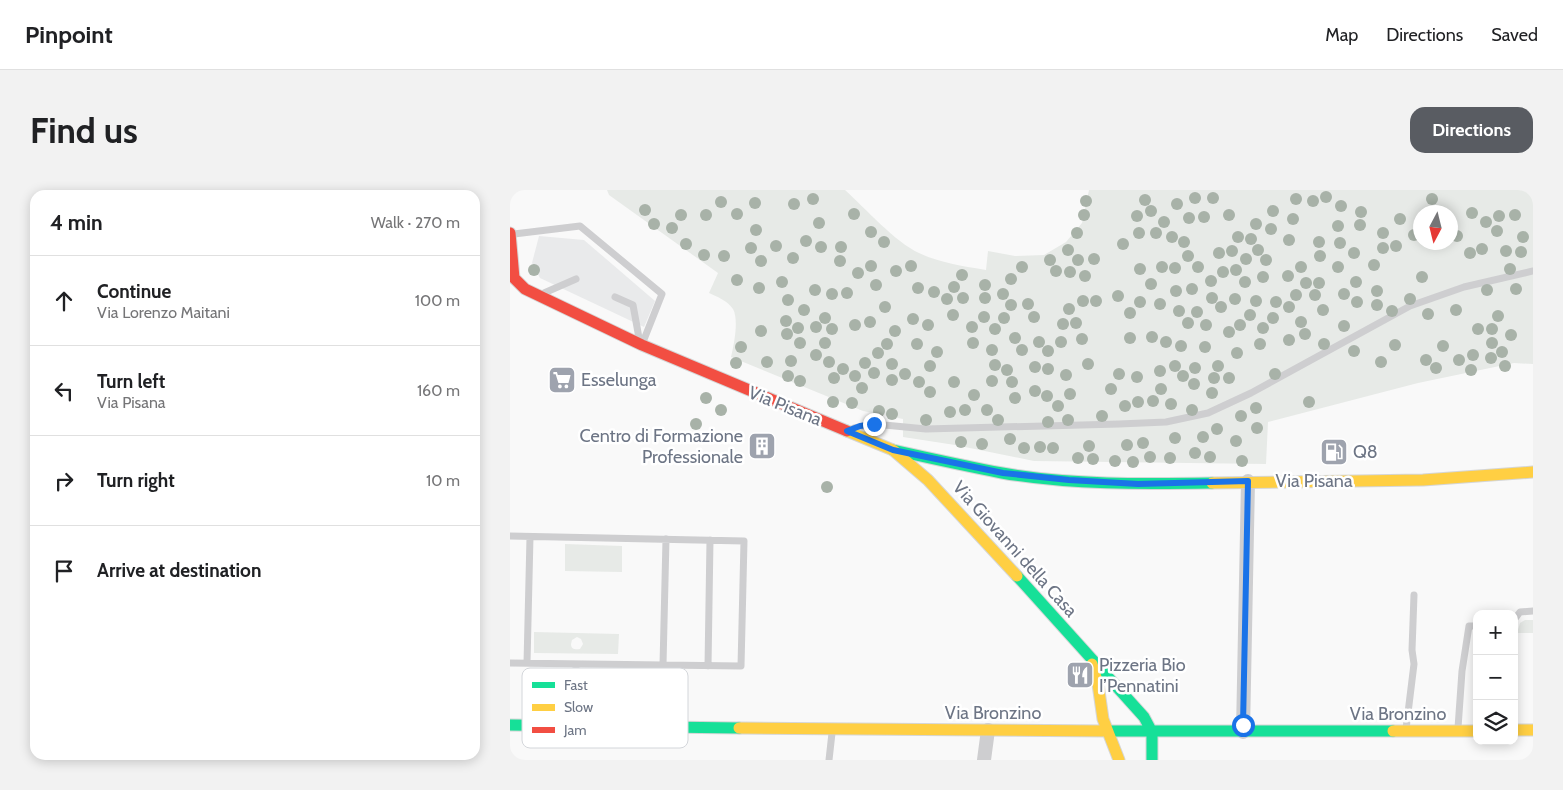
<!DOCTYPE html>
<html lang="en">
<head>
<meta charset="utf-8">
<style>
	body { margin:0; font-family:Cabin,sans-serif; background:#f2f2f2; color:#202124 }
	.controls { position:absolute; right:15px; bottom:15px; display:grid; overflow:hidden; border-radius:10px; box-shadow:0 2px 12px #0003 }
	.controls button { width:45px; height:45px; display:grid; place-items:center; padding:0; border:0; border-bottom:1px solid #e0e0e0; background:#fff; color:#202124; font:25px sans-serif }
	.compass { position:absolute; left:903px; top:15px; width:45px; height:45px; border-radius:50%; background:#fff; box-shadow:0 2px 12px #0003; rotate:187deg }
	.stop { position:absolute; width:15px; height:15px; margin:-11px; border:4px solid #1a73e8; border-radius:50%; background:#fff }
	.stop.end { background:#1a73e8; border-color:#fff; box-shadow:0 1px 5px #0008 }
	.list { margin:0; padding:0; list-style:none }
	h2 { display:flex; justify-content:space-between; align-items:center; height:65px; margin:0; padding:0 20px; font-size:21px }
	h2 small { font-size:16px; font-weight:400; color:#757577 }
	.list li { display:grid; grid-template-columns:32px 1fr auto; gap:15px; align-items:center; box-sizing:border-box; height:90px; padding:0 20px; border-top:1px solid #e0e0e0 }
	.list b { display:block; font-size:19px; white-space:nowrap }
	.list p { margin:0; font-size:16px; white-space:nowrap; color:#757577 }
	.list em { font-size:16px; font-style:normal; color:#757577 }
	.icon { flex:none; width:28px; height:28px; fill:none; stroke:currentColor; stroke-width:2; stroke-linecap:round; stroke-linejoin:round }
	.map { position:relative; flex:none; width:1023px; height:570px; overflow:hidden; border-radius:15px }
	header { display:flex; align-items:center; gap:30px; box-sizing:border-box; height:70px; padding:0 25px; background:#fff; border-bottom:1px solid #e0e0e0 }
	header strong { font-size:24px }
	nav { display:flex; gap:28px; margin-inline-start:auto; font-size:18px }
	.intro { display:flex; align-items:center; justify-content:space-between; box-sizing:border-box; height:120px; padding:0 30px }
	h1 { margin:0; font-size:35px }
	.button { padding:12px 22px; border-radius:15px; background:#595c62; color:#fff; font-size:18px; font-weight:700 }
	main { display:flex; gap:30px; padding:0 30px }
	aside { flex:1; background:#fff; border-radius:15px; box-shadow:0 2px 12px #0003 }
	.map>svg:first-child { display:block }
</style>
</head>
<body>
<header>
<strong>Pinpoint</strong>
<nav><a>Map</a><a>Directions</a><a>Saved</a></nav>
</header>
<div class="intro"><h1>Find us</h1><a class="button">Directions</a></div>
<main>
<aside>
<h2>4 min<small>Walk · 270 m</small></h2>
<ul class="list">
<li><svg class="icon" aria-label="ahead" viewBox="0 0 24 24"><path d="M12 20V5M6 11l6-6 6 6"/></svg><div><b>Continue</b><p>Via Lorenzo Maitani</p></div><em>100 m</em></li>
<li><svg class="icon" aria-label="left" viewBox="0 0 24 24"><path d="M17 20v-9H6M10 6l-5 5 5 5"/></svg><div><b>Turn left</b><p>Via Pisana</p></div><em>160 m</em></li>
<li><svg class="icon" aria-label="right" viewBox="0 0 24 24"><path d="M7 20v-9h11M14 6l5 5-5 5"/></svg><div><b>Turn right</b></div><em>10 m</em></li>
<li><svg class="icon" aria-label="arrive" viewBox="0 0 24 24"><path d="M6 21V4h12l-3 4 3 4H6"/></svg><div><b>Arrive at destination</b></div></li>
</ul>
</aside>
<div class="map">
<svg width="1023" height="570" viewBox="0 0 1023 570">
	<rect width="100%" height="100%" fill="#f9f9f9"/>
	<path fill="#e9eaeb" d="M29 46 74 50 145 111 134 137 30 88 22 73Z"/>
	<path fill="#e7eae7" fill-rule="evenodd" d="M97 0H335C355 18 385 52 409 63 430 73 453 76 476 80L478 61 505 66 534 65 556 52 572 33 579 0H1023V174L1004 173 908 193 758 232 756 274 524 271 445 255 393 247V229L353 221 221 167C224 155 229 130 223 119 218 111 206 106 199 103L208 83 99 5ZM911 22H941V52H911Z
		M55 354 112 356V382L55 381Z
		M1015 430H1023V443H1007L1010 433Z
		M24 442 109 444 108 464 24 463ZM67 447 71 449 73 454 70 459C65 460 61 459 61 454L62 450Z"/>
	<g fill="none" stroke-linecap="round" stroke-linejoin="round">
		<g stroke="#d5d6d6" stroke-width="13">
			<path id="fast" d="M383 260C419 268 455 276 492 283 561 295 632 294 702 293
				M507 386 634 527 642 542V570
				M0 535 229 538
				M597 541H883"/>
		</g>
		<g stroke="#d5d6d6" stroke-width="13">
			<path id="slow" d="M337 241 383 260 418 290 507 386
				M702 293 913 290 1023 282
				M582 474 588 494 593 529 609 570
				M229 538 597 541
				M1004 540H1023
				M883 541H967"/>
		</g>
		<g stroke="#d5d6d6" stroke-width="13">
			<path id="jam" d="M0 43 4 88 15 99 132 155 337 241"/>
		</g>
		<path stroke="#ceced0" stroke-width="7" d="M4 44 70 36 152 104 133 152
			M34 103 66 89
			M105 107 123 115 129 148
			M344 238 364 234 416 239 609 234 656 232 698 223 741 203 900 116 954 97 1023 81
			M0 346 234 351 231 476 0 473
			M1004 430 1010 422 1023 421
			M17 473 20 347
			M153 475 156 349
			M198 476 200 350
			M65 533 66 474
			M948 538 952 481 959 436H967
			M896 539 904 474 902 460 904 405
			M319 570 322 543"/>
		<path stroke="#ceced0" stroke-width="14" d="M733 542 738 291
			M474 570 478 540"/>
		<use href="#fast" stroke="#16e098" stroke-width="11"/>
		<use href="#slow" stroke="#ffcf43" stroke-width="11"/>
		<use href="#jam" stroke="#f24e42" stroke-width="11"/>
	</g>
	<g fill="#a8b2a8">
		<circle cx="816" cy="7" r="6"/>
		<circle cx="685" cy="8" r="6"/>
		<circle cx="703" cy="8" r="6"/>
		<circle cx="303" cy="9" r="6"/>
		<circle cx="786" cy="9" r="6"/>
		<circle cx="922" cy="9" r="6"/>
		<circle cx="635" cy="10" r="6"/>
		<circle cx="576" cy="11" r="6"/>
		<circle cx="803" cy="11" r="6"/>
		<circle cx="211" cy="12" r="6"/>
		<circle cx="245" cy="13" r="6"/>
		<circle cx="284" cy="14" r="6"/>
		<circle cx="667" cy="14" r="6"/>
		<circle cx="831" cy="16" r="6"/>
		<circle cx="135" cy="20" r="6"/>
		<circle cx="641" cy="21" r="6"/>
		<circle cx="763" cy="21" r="6"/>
		<circle cx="851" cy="22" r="6"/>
		<circle cx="962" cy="23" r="6"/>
		<circle cx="227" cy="24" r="6"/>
		<circle cx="344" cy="24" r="6"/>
		<circle cx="171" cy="25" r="6"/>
		<circle cx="196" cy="25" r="6"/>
		<circle cx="574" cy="25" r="6"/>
		<circle cx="719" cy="25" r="6"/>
		<circle cx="1005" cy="25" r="6"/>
		<circle cx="627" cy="26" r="6"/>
		<circle cx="989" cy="26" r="6"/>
		<circle cx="694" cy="27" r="6"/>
		<circle cx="679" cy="28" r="6"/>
		<circle cx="783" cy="29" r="6"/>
		<circle cx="890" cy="29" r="6"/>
		<circle cx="654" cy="32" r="6"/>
		<circle cx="976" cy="32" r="6"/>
		<circle cx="309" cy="33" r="6"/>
		<circle cx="144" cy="34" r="6"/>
		<circle cx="746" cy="34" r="6"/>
		<circle cx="850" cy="35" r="6"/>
		<circle cx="828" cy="36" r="6"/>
		<circle cx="162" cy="38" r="6"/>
		<circle cx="761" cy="39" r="6"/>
		<circle cx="246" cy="40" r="6"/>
		<circle cx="987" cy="41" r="6"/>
		<circle cx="361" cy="42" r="6"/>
		<circle cx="567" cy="43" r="6"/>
		<circle cx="629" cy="43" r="6"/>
		<circle cx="646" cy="43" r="6"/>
		<circle cx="873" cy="43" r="6"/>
		<circle cx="904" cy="45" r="6"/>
		<circle cx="947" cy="46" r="6"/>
		<circle cx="662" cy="47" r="6"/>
		<circle cx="728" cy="47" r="6"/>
		<circle cx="1013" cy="47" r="6"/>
		<circle cx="741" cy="49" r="6"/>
		<circle cx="779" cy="50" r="6"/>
		<circle cx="296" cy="51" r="6"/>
		<circle cx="374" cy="52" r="6"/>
		<circle cx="674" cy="52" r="6"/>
		<circle cx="809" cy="52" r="6"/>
		<circle cx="830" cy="53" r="6"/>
		<circle cx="176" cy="54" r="6"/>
		<circle cx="613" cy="54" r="6"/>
		<circle cx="266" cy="56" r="6"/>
		<circle cx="886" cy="56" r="6"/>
		<circle cx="311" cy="57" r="6"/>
		<circle cx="331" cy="57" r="6"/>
		<circle cx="241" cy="58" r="6"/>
		<circle cx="873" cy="58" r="6"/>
		<circle cx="972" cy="59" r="6"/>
		<circle cx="558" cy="60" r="6"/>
		<circle cx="748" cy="60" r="6"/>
		<circle cx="722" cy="61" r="6"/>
		<circle cx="996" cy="61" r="6"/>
		<circle cx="1011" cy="62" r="6"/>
		<circle cx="709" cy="63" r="6"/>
		<circle cx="844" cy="63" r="6"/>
		<circle cx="960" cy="63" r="6"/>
		<circle cx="194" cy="65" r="6"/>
		<circle cx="214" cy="66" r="6"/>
		<circle cx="678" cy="66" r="6"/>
		<circle cx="810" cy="66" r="6"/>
		<circle cx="283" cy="68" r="6"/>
		<circle cx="584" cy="69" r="6"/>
		<circle cx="736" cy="69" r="6"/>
		<circle cx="540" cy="70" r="6"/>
		<circle cx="568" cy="70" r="6"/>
		<circle cx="756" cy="70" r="6"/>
		<circle cx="251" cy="71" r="6"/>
		<circle cx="330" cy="71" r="6"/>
		<circle cx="864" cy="75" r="6"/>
		<circle cx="361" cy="76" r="6"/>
		<circle cx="401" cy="76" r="6"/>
		<circle cx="512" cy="77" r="6"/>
		<circle cx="652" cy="77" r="6"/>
		<circle cx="688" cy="77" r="6"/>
		<circle cx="791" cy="77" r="6"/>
		<circle cx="828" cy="77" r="6"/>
		<circle cx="665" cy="78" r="6"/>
		<circle cx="630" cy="79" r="6"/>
		<circle cx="1000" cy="79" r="6"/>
		<circle cx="24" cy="80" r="6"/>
		<circle cx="726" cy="80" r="6"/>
		<circle cx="386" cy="81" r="6"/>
		<circle cx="546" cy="81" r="6"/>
		<circle cx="560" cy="82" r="6"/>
		<circle cx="713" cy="82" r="6"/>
		<circle cx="348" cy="83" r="6"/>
		<circle cx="452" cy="85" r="6"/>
		<circle cx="575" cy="86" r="6"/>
		<circle cx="778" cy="86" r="6"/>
		<circle cx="753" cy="87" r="6"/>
		<circle cx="912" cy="87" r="6"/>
		<circle cx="501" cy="89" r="6"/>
		<circle cx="227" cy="90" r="6"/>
		<circle cx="701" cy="91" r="6"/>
		<circle cx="272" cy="92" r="6"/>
		<circle cx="735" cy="92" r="6"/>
		<circle cx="846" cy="92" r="6"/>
		<circle cx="796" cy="93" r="6"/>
		<circle cx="809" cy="93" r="6"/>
		<circle cx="641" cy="94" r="6"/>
		<circle cx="366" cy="95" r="6"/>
		<circle cx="475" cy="95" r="6"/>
		<circle cx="444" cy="97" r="6"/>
		<circle cx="249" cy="98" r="6"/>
		<circle cx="408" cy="98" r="6"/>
		<circle cx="682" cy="99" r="6"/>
		<circle cx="1006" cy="99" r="6"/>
		<circle cx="305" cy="100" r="6"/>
		<circle cx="977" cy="100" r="6"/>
		<circle cx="666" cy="101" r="6"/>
		<circle cx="867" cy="101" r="6"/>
		<circle cx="424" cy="102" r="6"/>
		<circle cx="337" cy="103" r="6"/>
		<circle cx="322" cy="104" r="6"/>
		<circle cx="493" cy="104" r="6"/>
		<circle cx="834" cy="104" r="6"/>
		<circle cx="786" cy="105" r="6"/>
		<circle cx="805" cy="105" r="6"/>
		<circle cx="608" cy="106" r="6"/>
		<circle cx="453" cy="108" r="6"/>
		<circle cx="475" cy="108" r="6"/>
		<circle cx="702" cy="108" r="6"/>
		<circle cx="437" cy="109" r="6"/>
		<circle cx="725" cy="109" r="6"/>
		<circle cx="900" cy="109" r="6"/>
		<circle cx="278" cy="110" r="6"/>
		<circle cx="573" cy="111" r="6"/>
		<circle cx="586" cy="111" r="6"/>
		<circle cx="746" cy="111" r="6"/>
		<circle cx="630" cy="112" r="6"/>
		<circle cx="766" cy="112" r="6"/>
		<circle cx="847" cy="112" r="6"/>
		<circle cx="518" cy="114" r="6"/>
		<circle cx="650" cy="114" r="6"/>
		<circle cx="501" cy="115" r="6"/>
		<circle cx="867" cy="115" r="6"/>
		<circle cx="375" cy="117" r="6"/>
		<circle cx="711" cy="117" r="6"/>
		<circle cx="779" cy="117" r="6"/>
		<circle cx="559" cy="119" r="6"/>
		<circle cx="294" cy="120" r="6"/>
		<circle cx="813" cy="120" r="6"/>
		<circle cx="946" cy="120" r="6"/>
		<circle cx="669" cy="121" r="6"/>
		<circle cx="882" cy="121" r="6"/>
		<circle cx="687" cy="122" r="6"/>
		<circle cx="620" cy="123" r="6"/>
		<circle cx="918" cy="124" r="6"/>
		<circle cx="443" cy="125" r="6"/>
		<circle cx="740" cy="125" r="6"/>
		<circle cx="988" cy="126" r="6"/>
		<circle cx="474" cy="127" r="6"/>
		<circle cx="524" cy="127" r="6"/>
		<circle cx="315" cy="128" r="6"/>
		<circle cx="494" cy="128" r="6"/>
		<circle cx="763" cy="128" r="6"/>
		<circle cx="403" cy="129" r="6"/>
		<circle cx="276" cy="131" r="6"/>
		<circle cx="360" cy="132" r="6"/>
		<circle cx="791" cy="132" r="6"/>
		<circle cx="566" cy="133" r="6"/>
		<circle cx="678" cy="133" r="6"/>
		<circle cx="553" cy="134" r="6"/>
		<circle cx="345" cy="135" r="6"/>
		<circle cx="418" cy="135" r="6"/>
		<circle cx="696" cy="135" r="6"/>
		<circle cx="730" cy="135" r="6"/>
		<circle cx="834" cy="136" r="6"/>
		<circle cx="306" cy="137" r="6"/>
		<circle cx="462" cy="137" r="6"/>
		<circle cx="288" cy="138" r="6"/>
		<circle cx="753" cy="138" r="6"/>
		<circle cx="322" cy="139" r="6"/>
		<circle cx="485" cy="139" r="6"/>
		<circle cx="968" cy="139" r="6"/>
		<circle cx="982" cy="139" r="6"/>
		<circle cx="251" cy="141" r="6"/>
		<circle cx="385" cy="141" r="6"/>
		<circle cx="719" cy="142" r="6"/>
		<circle cx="277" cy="144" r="6"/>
		<circle cx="795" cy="144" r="6"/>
		<circle cx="1001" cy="145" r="6"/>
		<circle cx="642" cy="147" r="6"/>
		<circle cx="505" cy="148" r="6"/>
		<circle cx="620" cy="148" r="6"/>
		<circle cx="572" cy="149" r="6"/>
		<circle cx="779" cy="150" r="6"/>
		<circle cx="529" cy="152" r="6"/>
		<circle cx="551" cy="152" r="6"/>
		<circle cx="656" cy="152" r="6"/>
		<circle cx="290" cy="153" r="6"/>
		<circle cx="315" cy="153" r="6"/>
		<circle cx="463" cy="153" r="6"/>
		<circle cx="982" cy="153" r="6"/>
		<circle cx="377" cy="154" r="6"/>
		<circle cx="407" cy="154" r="6"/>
		<circle cx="750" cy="154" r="6"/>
		<circle cx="814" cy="154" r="6"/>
		<circle cx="885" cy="155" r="6"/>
		<circle cx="671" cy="156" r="6"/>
		<circle cx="933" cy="156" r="6"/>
		<circle cx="231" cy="157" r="6"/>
		<circle cx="695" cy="157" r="6"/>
		<circle cx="482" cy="160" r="6"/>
		<circle cx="512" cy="160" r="6"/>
		<circle cx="538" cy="161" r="6"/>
		<circle cx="844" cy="161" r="6"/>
		<circle cx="427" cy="162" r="6"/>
		<circle cx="992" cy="162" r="6"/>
		<circle cx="368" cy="163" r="6"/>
		<circle cx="727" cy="163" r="6"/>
		<circle cx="306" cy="165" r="6"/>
		<circle cx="963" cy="165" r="6"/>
		<circle cx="981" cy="168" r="6"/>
		<circle cx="916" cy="170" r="6"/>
		<circle cx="949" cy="170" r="6"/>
		<circle cx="281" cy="171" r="6"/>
		<circle cx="257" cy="172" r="6"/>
		<circle cx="319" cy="172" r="6"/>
		<circle cx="871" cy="172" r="6"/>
		<circle cx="226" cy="173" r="6"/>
		<circle cx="355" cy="173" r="6"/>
		<circle cx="382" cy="174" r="6"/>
		<circle cx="578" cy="174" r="6"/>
		<circle cx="485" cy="175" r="6"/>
		<circle cx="420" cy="176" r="6"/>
		<circle cx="665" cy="176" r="6"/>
		<circle cx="708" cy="176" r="6"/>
		<circle cx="995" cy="176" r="6"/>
		<circle cx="525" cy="177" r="6"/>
		<circle cx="685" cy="178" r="6"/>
		<circle cx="926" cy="178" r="6"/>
		<circle cx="333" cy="179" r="6"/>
		<circle cx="538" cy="179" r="6"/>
		<circle cx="497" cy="180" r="6"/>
		<circle cx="961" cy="180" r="6"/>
		<circle cx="650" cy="181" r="6"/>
		<circle cx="364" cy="183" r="6"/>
		<circle cx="395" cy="184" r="6"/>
		<circle cx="609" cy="184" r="6"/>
		<circle cx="765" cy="184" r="6"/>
		<circle cx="556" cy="185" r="6"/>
		<circle cx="278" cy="186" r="6"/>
		<circle cx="345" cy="186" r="6"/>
		<circle cx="673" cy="186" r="6"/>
		<circle cx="627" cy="187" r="6"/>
		<circle cx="324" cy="188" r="6"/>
		<circle cx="704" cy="188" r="6"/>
		<circle cx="719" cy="188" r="6"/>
		<circle cx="382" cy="190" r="6"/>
		<circle cx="290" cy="191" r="6"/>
		<circle cx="482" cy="191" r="6"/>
		<circle cx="409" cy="192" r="6"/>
		<circle cx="444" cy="192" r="6"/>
		<circle cx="502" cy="192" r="6"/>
		<circle cx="684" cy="194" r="6"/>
		<circle cx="352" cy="198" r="6"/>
		<circle cx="601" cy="199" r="6"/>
		<circle cx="651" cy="199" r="6"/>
		<circle cx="525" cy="201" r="6"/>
		<circle cx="420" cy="202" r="6"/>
		<circle cx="702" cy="203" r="6"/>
		<circle cx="560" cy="204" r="6"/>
		<circle cx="464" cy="205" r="6"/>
		<circle cx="537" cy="206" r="6"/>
		<circle cx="196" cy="208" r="6"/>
		<circle cx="505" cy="208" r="6"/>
		<circle cx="643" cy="211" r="6"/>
		<circle cx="323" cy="212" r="6"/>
		<circle cx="628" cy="212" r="6"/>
		<circle cx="799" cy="212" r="6"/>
		<circle cx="342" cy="213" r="6"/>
		<circle cx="661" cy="214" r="6"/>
		<circle cx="548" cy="216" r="6"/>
		<circle cx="615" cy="216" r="6"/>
		<circle cx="746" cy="218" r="6"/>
		<circle cx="211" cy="220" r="6"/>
		<circle cx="455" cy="220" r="6"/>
		<circle cx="477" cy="220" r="6"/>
		<circle cx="682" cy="220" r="6"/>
		<circle cx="369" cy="221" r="6"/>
		<circle cx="440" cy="222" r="6"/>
		<circle cx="382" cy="224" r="6"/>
		<circle cx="592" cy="226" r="6"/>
		<circle cx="731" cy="226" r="6"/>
		<circle cx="416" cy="230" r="6"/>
		<circle cx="488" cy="230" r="6"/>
		<circle cx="558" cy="230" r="6"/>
		<circle cx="538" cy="232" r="6"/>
		<circle cx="186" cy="234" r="6"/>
		<circle cx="747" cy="238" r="6"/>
		<circle cx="707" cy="239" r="6"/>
		<circle cx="693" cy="247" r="6"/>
		<circle cx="665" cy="248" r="6"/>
		<circle cx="500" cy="249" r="6"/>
		<circle cx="726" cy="251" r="6"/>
		<circle cx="451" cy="252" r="6"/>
		<circle cx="633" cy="253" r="6"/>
		<circle cx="472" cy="254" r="6"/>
		<circle cx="617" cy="255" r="6"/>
		<circle cx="579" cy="256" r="6"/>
		<circle cx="530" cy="257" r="6"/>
		<circle cx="514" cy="258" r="6"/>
		<circle cx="543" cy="258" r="6"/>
		<circle cx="685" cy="263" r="6"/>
		<circle cx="640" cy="267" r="6"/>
		<circle cx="700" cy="267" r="6"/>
		<circle cx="568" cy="268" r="6"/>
		<circle cx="660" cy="268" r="6"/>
		<circle cx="583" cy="269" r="6"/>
		<circle cx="605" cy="271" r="6"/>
		<circle cx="732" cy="271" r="6"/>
		<circle cx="623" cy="272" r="6"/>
		<circle cx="317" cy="297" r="6"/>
	</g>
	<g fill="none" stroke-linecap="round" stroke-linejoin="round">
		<path stroke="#1a73e8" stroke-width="6" d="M364 234 350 236 337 241 383 260 493 283 559 290 628 294 738 291 733 535"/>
	</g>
	<defs>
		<g id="supermarket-square" transform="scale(1.4375)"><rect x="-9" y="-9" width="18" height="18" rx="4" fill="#9ea3ae" stroke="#fff"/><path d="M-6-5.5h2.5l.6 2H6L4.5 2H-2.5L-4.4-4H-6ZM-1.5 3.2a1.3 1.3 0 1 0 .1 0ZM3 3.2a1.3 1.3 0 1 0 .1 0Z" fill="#fff"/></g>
		<g id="building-square" transform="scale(1.4375)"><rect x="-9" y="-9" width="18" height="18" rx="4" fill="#9ea3ae" stroke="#fff"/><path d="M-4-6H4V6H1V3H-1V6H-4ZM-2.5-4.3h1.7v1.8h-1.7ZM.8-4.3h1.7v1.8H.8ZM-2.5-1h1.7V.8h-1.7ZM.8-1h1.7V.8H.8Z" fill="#fff"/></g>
		<g id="fuel-square" transform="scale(1.4375)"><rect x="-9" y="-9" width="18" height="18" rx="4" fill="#9ea3ae" stroke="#fff"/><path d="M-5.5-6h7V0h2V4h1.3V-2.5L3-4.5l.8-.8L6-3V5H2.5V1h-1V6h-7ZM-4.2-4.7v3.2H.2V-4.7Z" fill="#fff"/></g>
		<g id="restaurant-square" transform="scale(1.4375)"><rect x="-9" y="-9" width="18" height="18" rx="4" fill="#9ea3ae" stroke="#fff"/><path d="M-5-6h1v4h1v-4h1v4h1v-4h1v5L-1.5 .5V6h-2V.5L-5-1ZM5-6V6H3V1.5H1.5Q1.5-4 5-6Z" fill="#fff"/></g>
	</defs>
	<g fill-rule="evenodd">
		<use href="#supermarket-square" x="52" y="190"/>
		<use href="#building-square" x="252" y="256"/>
		<use href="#fuel-square" x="824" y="262"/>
		<use href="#restaurant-square" x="570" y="485"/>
	</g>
	<g text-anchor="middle" stroke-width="5" stroke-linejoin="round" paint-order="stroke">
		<g font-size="18" fill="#6d7585" stroke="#fff" text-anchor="start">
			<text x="71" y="196">Esselunga</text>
			<text x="233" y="252" text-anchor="end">Centro di Formazione<tspan x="233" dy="21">Professionale</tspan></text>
			<text x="843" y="268">Q8</text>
			<text x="589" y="481">Pizzeria Bio<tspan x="589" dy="21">I’Pennatini</tspan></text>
		</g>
		<g font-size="18" fill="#6d7585" stroke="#fff">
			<text transform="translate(275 216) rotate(22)" y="6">Via Pisana</text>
			<text x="804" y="297">Via Pisana</text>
			<text transform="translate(505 359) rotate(48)" y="6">Via Giovanni della Casa</text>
			<text x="483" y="529">Via Bronzino</text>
			<text x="888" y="530">Via Bronzino</text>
		</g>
	</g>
	<rect x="12" y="478" width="166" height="80" rx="8" fill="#fff" stroke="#d3d6da" stroke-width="1"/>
	<rect x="22" y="492" width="23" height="6" fill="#16e098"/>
	<rect x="22" y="514" width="23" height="7" fill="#ffcf43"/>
	<rect x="22" y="537" width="23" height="6" fill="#f24e42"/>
	<g font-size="14" fill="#6d7585">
		<text x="54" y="500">Fast</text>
		<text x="54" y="522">Slow</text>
		<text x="54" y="545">Jam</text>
	</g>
</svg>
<div class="controls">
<button>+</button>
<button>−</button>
<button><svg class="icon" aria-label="layers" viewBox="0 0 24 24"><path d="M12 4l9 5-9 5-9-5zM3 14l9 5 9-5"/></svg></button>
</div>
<svg class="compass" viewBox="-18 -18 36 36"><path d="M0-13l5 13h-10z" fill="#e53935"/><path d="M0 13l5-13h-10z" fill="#757577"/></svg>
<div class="stop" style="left:733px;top:535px"></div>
<div class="stop end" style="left:364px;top:234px"></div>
</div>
</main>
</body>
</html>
